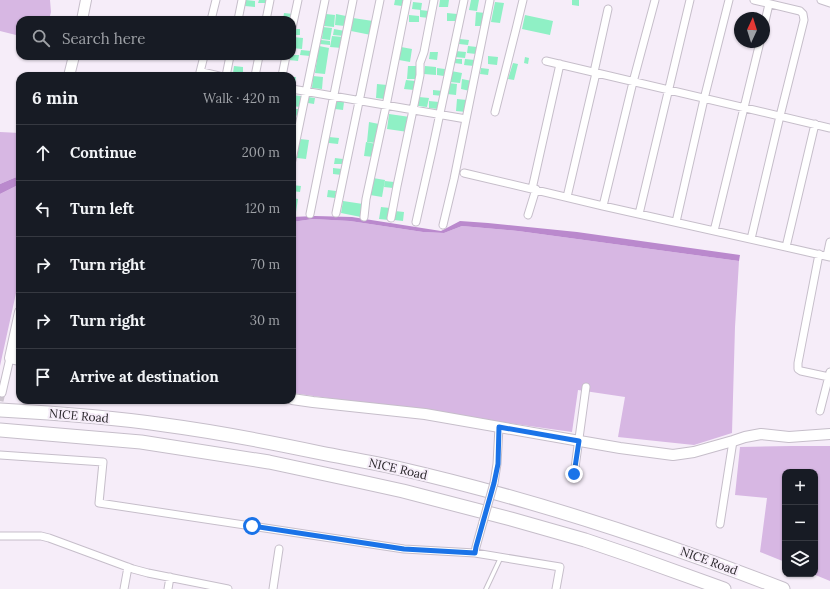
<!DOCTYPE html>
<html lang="en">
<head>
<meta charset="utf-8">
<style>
	body { margin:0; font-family:Lora,serif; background:#20242c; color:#f1f3f6 }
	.controls { position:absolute; right:12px; bottom:12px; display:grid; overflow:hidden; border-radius:8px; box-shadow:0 1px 3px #0004 }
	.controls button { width:36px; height:36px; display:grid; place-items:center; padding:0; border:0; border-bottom:1px solid #363941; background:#171b24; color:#f1f3f6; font:20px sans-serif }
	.compass { position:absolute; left:734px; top:12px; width:36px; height:36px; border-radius:50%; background:#171b24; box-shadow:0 1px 3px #0004; rotate:4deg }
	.stop { position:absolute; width:12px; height:12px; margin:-9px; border:3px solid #1a73e8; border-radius:50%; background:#fff }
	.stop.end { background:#1a73e8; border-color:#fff; box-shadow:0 1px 4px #0008 }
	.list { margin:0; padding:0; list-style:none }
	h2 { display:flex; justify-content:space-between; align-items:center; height:52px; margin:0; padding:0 16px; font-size:17px }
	h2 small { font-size:13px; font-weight:400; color:#9ea1a6 }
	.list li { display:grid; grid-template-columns:26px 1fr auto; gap:12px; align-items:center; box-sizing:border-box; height:56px; padding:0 16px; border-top:1px solid #363941 }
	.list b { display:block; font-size:15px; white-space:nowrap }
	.list em { font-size:13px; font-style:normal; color:#9ea1a6 }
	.icon { flex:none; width:22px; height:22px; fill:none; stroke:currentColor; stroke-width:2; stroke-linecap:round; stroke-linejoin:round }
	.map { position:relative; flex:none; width:830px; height:589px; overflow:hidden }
	.search { position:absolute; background:#171b24; box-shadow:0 1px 3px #0004; left:16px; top:16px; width:280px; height:44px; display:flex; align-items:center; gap:10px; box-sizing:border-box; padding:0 14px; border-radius:12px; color:#9ea1a6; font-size:15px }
	.panel { position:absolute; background:#171b24; box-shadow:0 1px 3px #0004; left:16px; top:72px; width:280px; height:332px; border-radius:12px }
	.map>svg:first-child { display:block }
</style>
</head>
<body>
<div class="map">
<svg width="830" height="589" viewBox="0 0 830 589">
	<rect width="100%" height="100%" fill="#f6edf9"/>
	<path fill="#d7b7e3" d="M0 0H50L51 12 49 20H20V36L0 31Z
		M0 132 20 133V176L14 178 0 184Z
		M20 185V275L0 366V194L16 186Z
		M313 219 350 221 423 232 444 233 462 226 518 231 739 261 735 327 732 433 694 445 618 437 625 397 578 390 572 432 292 393V298L294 284 292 283V222Z
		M792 446H830V581L813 574H815V472H785V562L760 552 767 498 735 495 740 447Z"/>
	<path fill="#ba89cd" d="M20 176V185L16 186 0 194V184L14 178Z
		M315 216 352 217 441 231 460 221 488 223 577 232 740 255 739 261 518 231 462 226 444 233 423 232 350 221 313 219 292 222V217Z"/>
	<path fill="#8ff0c5" d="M246 0 255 1V7L245 6Z
		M259 0H268L267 3H258Z
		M395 0H403L402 6 394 5Z
		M440 0H449L448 7H439Z
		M471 0H479L477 11 469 10Z
		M572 0H579V6L572 5Z
		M413 2 422 3 421 10 412 9Z
		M495 2 504 3 500 23 491 22Z
		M420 10 429 11V18L420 17Z
		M476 12 485 13 484 26H475Z
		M284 13 293 14 292 20 283 19Z
		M447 13 457 14V21H447Z
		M326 14 335 15 334 27 324 26Z
		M336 14 346 16 345 26 335 25Z
		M409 15 419 16V22H409Z
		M525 15 553 21 550 35 522 29Z
		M353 18 373 21 371 35 351 31Z
		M323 27 332 28 330 40 322 39Z
		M295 29H300V35H294Z
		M334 29 345 31 344 36 333 35Z
		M332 36 343 37 342 48 330 47Z
		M293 37 303 38 302 49 292 48Z
		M460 39 469 40 468 45 459 44Z
		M321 40 330 41V45L320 44Z
		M319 46 329 48 325 74 315 73Z
		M468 46 477 47 476 54 467 53Z
		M401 47 412 49 410 62 399 60Z
		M301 50 311 51 310 56 300 55Z
		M455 51 466 52 465 58 455 57Z
		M430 52H438L437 60 429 59Z
		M292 55H299L298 61 289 60 290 56H292Z
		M488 56 498 57 497 65 488 64Z
		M525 57 529 58 528 64 524 63Z
		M454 59H462V64L454 63Z
		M465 59 475 60 474 66 464 65Z
		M513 63 518 64 514 80 508 79Z
		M234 66 243 67V73H233Z
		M408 66H417L416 79H407Z
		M425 66 436 67V75L424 74Z
		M437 68 445 69 444 76 437 75Z
		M481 68 489 69 488 75 480 74Z
		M451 71 462 73 460 83 450 82Z
		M271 72 281 73V76H270Z
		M313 76 323 77 322 89 312 88Z
		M292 77H296L295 83H292Z
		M462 79 472 81 470 91 461 89Z
		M406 80 415 81 414 90 404 89Z
		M448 83 457 84 456 95 447 94Z
		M377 84 387 85 385 99 376 98Z
		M433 90 443 91V96L433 95Z
		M292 95 301 96 300 107 292 106Z
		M308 97 315 98 314 104 308 103Z
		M419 97 429 98 427 107 418 106Z
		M457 99 467 100 466 112 456 111Z
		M336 101 344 102 343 110 335 109Z
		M429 101 439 102 438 109 429 108Z
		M292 109H299V116L292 115Z
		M389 114 410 117 408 132 387 129Z
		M369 122 379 124 376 143 367 142Z
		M329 137 339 138 338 144 329 143Z
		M300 139 309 140 306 159 297 158Z
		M366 142 376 144 374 157 364 156Z
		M335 158 343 159V164H334Z
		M333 168 342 169V175L333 174Z
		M373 178 385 180 382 197 370 195Z
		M385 181 394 182 393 188 384 187Z
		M292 185 301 186 300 192 292 191Z
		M328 190 336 191 335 198 327 197Z
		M292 198 298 199 296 212 292 211Z
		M343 201 363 204 361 217 341 213Z
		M381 207 390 208 389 220 379 219Z
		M395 211 404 212 403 221 394 220Z"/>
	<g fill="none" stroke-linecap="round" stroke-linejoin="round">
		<path stroke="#cdc5cf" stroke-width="7" stroke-dasharray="7 3.5" stroke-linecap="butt" d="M0 401 2 393"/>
		<g stroke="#c6beca" stroke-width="5.5">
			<path id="lane" d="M486 589 501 557"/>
		</g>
		<g stroke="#c6beca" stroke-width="9">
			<path id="street" d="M821 0 830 3
				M211 20 216 0
				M238 20 242 0
				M266 20 270 0
				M764 26 769 4
				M292 28 298 0
				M546 61 830 128
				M594 72 608 9
				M200 73 202 72 219 76
				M199 76 204 56
				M226 76 230 56
				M255 76 259 56
				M282 76 286 56
				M292 89 466 119
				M495 112 516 29 523 0
				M292 160 325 0
				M464 173 603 206 830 257
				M532 189 560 64
				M567 197 596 73
				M603 206 633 82 655 0
				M336 213 380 0
				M310 214 353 0
				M639 214 690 0
				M528 215 536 189
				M364 217 366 199 386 106 407 0
				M391 218 397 186 413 110 420 75V63L424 52 434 0
				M416 222 432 151 464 0
				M676 222 704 99 729 0
				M443 225 454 179 490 0
				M714 231 760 42
				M751 239 780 116 804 20 803 14 800 11 754 0
				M786 247 815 124
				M819 254 798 363V369L801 371 829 377
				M827 256 830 242
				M2 393 10 358
				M820 411 830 372
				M0 455 103 462 99 503 404 549 475 553 560 567 556 589
				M574 475 586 387
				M494 483 497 464 499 427
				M720 524 733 441
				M0 536H41L49 538 133 569 148 573 228 589
				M475 553 476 547 483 522
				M124 589 128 567
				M168 589 170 577
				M273 589 279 549"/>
		</g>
		<g stroke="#c6beca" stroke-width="12">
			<path id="secondary" d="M82 20 86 0
				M69 76 74 56
				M20 312 10 358 20 360
				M292 399 313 402 425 414 620 448 673 455 694 452 733 441 745 437 761 434 789 437 830 434"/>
		</g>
		<g stroke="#c6beca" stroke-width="15">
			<path id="highway" d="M0 410C55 413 111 417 165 425 218 432 269 442 321 453 346 458 372 462 397 468 528 498 657 540 783 589
				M0 430 141 442 269 462 353 480 403 491 511 519 585 540 632 556 724 589"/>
		</g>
		<use href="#lane" stroke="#fff" stroke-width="3.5"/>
		<use href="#street" stroke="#fff" stroke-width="7"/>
		<use href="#secondary" stroke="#fff" stroke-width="10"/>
		<use href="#highway" stroke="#fff" stroke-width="13"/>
		<g stroke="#c6beca" stroke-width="9" stroke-linecap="butt">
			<path id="street-bridge" d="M483 522 494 483"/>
		</g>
		<use href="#street-bridge" stroke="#fff" stroke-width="7"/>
	</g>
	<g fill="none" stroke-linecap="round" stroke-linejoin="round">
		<path stroke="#1a73e8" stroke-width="5" d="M252 526 404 549 475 553 476 547 494 483 498 464 499 427 579 441 574 474"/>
	</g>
	<g text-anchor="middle" stroke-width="4" stroke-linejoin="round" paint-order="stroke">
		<g font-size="12" fill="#282529" stroke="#f6edf9">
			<text transform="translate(79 416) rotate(5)" y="4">NICE Road</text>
			<text transform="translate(398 469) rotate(13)" y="4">NICE Road</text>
			<text transform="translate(709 561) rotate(20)" y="4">NICE Road</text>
		</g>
	</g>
</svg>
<div class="controls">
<button>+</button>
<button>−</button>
<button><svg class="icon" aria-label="layers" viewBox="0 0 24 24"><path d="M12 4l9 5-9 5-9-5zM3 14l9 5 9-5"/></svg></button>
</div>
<svg class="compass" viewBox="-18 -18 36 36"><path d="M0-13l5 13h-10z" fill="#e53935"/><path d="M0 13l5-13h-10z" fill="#9ea1a6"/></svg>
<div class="stop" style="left:252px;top:526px"></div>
<div class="stop end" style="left:574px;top:474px"></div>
<div class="search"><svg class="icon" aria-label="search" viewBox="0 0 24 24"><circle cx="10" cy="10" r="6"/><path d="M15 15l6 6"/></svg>Search here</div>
<section class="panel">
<h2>6 min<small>Walk · 420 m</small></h2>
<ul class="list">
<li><svg class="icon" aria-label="ahead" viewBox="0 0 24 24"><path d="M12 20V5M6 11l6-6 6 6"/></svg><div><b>Continue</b></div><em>200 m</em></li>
<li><svg class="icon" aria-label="left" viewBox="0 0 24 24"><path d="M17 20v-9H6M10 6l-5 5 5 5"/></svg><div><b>Turn left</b></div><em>120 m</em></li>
<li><svg class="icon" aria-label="right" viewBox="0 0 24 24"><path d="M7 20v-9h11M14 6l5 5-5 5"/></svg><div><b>Turn right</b></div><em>70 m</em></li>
<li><svg class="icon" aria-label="right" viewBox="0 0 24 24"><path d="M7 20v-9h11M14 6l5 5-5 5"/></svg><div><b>Turn right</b></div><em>30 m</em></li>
<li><svg class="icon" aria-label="arrive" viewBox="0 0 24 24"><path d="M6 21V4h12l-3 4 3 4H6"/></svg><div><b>Arrive at destination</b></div></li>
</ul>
</section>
</div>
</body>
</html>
